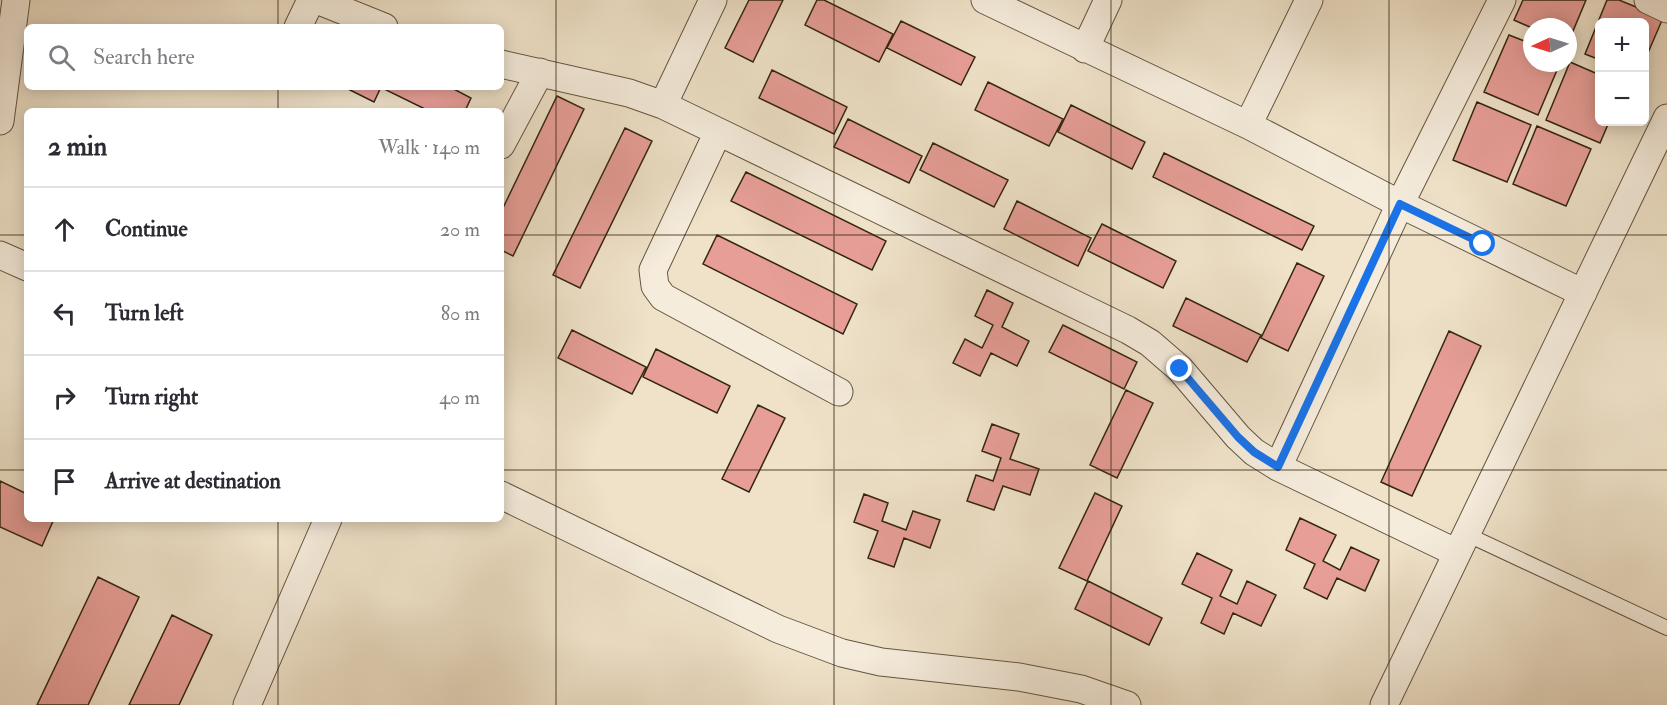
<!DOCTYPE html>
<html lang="en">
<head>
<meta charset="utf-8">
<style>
	body { margin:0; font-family:"IM FELL Double Pica",serif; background:#f2f2f3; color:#2b2b33 }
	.controls { position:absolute; right:18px; top:18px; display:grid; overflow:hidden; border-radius:9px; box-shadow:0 3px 15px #0003 }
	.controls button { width:54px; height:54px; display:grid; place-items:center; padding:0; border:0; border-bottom:2px solid #e1e1e2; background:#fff; color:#2b2b33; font:30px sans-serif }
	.compass { position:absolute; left:1523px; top:18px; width:54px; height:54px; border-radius:50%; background:#fff; box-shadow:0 3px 15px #0003; rotate:266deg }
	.stop { position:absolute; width:18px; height:18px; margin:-14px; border:4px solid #1a73e8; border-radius:50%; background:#fff }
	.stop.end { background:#1a73e8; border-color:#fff; box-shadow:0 2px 6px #0008 }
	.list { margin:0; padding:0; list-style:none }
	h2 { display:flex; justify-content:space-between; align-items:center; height:78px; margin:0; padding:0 24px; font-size:26px }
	h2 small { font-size:20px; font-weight:400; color:#7c7c81 }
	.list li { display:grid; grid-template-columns:39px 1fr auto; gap:18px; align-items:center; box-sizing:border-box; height:84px; padding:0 24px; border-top:2px solid #e1e1e2 }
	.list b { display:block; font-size:22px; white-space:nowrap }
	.list em { font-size:20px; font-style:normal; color:#7c7c81 }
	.icon { flex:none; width:33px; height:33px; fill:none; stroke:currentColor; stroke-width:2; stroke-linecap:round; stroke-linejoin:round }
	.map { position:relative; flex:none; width:1667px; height:705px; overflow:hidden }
	.search { position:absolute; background:#fff; box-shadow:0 3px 15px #0003; left:24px; top:24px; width:480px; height:66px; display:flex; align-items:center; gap:15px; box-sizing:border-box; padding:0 21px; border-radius:9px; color:#7c7c81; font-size:22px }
	.panel { position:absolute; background:#fff; box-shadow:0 3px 15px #0003; left:24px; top:108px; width:480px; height:414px; border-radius:9px }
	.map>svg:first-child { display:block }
</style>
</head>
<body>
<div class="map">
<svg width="1667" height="705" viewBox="0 0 1667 705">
	<rect width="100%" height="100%" fill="#efe2c9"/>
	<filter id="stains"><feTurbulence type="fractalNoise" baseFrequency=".00333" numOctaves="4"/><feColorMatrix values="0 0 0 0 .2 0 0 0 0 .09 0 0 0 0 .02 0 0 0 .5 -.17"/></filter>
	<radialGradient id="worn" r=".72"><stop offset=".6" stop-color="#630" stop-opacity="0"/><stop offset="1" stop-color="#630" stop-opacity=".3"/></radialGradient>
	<path fill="#e79e97" stroke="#342613" stroke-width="1.5" d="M749 0H783L753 62 725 48Z
		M817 0H824L893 34 879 62 805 25Z
		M1523 0H1586L1568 43V27L1532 28 1514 20Z
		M1607 0H1619L1663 18 1644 62V22H1600V60L1585 54Z
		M901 21 975 57 961 85 887 48Z
		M1509 35 1532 44V63H1560L1538 115 1484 92Z
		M1570 62 1600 75V122H1609L1600 143 1546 120Z
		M772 70 847 107 834 134 759 98Z
		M988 82 1063 119 1049 146 975 110Z
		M344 87H381L374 102Z
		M385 87H450L471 98 465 111H429L384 89Z
		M557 96 584 109 513 256 501 250V212Z
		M1477 102 1531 125 1507 182 1453 160Z
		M1071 105 1145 142 1132 169 1058 132Z
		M848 119 922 156 909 183 834 147Z
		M1537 126 1591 149 1566 206 1513 184Z
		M625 128 652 141 580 288 553 275Z
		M933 143 1008 180 994 207 920 170Z
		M1164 153 1314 226 1302 250 1153 177Z
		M746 172 886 241 872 270 731 201Z
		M1017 201 1091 238 1078 266 1004 229Z
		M1102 224 1176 261 1163 288 1088 251Z
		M717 235 857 304 843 334 703 264Z
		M1297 263 1324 276 1288 351 1261 338Z
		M987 290 1013 303 1002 327 1029 341 1017 366 991 353 980 376 953 363 965 339 982 348 993 325 975 316Z
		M1186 298 1261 335 1247 362 1173 326Z
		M1063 325 1137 362 1124 389 1049 352Z
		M572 330 646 367 632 394 558 358Z
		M1449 331 1481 346 1412 496 1381 482Z
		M656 349 730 386 717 413 643 377Z
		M1126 390 1153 403 1117 478 1090 465Z
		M758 405 785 418 749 492 722 479Z
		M992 424 1019 434 1010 459 1039 469 1030 495 1003 486 994 510 967 501 976 475 993 481 1001 458 982 451Z
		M0 481 27 494V519H54L42 546 0 527Z
		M1095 493 1122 506 1087 581 1059 568Z
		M864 494 888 503 882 521 906 530 913 511 940 520 930 548 904 538 894 567 868 558 878 531 854 522Z
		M1300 518 1336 535 1323 561 1340 570 1351 547 1379 560 1365 591 1337 578 1327 599 1304 588 1315 564 1286 550Z
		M1197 553 1232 570 1220 596 1237 604 1247 581 1276 595 1261 626 1233 613 1224 634 1201 623 1212 598 1182 584Z
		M98 577 139 597 88 705H37Z
		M1088 581 1162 618 1149 645 1075 609Z
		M172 615 212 635 179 705H129Z"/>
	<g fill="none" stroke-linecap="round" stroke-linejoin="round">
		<g stroke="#635540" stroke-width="16">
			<path id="lane" d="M1466 534 1667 628"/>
		</g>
		<g stroke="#635540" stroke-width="29">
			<path id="street" d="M317 0 384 27
				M985 0 1248 125 1400 204 1583 293
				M1648 0 1667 9
				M298 27 311 0
				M1085 49 1108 0
				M501 64 629 93 663 105 1128 330 1150 343 1180 369 1238 437 1254 452 1278 467 1457 553
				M663 105 713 0
				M0 121 16 0
				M1248 125 1309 0
				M718 132 653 270 655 286 663 297 839 392
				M501 145 540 72
				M0 255 27 267
				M1278 467 1400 204 1502 0
				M501 495 778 629 842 653 881 662 1019 677 1081 689 1127 705
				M247 705 328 519
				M1384 705 1667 118"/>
		</g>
		<use href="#lane" stroke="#f5ecdc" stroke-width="14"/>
		<use href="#street" stroke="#f5ecdc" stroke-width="27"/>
	</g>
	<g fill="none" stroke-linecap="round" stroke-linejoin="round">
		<path stroke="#1a73e8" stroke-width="8" d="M1180 369 1238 437 1254 452 1278 467 1400 204 1483 244"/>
	</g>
	<path fill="none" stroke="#342613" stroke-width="1.5" stroke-opacity="0.55" d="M278 0V27M556 0V705M834 0V705M1111 0V705M1389 0V705M278 87V111M0 235H27M501 235H1667M0 470H27M501 470H1667M278 519V705"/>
	<rect width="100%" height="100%" filter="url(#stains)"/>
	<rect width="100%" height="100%" fill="url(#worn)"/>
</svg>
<div class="controls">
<button>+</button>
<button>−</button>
</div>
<svg class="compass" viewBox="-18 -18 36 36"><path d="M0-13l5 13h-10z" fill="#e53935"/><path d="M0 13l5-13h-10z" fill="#7c7c81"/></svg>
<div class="stop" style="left:1483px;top:244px"></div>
<div class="stop end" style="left:1180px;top:369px"></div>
<div class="search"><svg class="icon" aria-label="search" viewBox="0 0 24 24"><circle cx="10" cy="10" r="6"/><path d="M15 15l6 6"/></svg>Search here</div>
<section class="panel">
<h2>2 min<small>Walk · 140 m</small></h2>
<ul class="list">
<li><svg class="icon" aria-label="ahead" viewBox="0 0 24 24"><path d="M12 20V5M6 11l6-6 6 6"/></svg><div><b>Continue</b></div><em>20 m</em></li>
<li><svg class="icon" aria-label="left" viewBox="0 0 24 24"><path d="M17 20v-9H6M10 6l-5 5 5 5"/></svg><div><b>Turn left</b></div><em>80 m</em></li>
<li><svg class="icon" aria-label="right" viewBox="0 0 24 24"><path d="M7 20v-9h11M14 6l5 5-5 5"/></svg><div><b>Turn right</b></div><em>40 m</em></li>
<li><svg class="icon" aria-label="arrive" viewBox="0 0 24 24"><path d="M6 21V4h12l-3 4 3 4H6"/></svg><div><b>Arrive at destination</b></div></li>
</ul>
</section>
</div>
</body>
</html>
